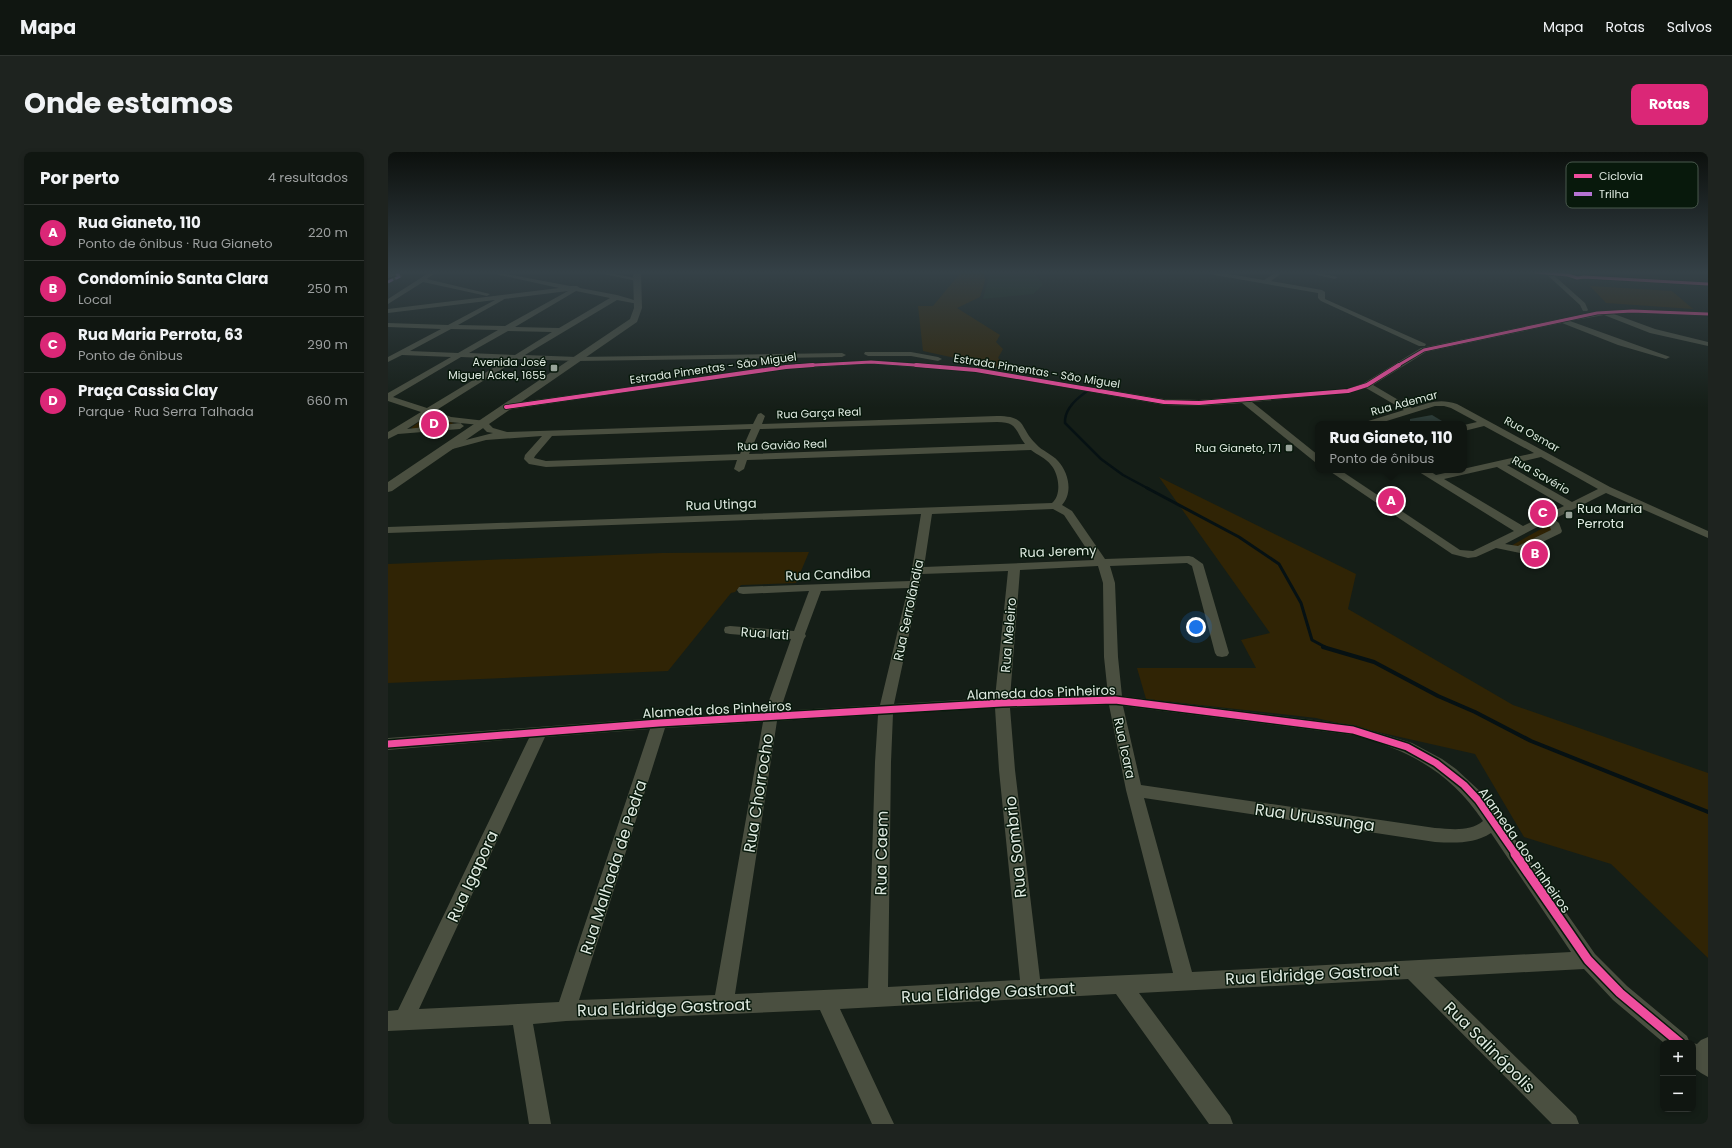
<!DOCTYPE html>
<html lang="pt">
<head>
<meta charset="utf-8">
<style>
	body { margin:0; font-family:Poppins,sans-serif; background:#1e231f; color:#f1f3f6 }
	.controls { position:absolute; right:12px; bottom:12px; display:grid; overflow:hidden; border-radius:8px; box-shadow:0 2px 6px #0003 }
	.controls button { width:36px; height:36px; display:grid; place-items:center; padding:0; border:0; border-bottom:1px solid #303531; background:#101611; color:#f1f3f6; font:20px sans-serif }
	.you { position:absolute; left:808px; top:475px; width:14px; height:14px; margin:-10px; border:3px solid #fff; border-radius:50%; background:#1a73e8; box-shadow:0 0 0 6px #1a73e833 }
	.badge { display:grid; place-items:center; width:26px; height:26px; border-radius:50%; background:#db2777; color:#fff; font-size:13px; font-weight:700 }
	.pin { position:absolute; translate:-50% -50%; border:2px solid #fff; box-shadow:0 1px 4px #0006 }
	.popup { position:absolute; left:927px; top:269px; width:152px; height:52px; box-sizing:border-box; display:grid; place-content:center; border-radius:8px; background:#101611; filter:drop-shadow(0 1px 3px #0005); font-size:13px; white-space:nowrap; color:#9c9f9f }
	.popup b { font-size:15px; color:#f1f3f6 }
	.popup::after { content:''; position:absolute; left:50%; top:100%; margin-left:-8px; border:8px solid transparent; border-top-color:#101611 }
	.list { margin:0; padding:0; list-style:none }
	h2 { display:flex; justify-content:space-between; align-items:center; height:52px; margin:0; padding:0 16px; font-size:17px }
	h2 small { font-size:13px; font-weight:400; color:#9c9f9f }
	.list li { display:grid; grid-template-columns:26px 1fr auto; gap:12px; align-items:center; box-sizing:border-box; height:56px; padding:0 16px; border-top:1px solid #303531 }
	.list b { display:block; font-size:15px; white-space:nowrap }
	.list p { margin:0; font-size:13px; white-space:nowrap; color:#9c9f9f }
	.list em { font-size:13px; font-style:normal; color:#9c9f9f }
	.map { position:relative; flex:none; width:1320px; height:972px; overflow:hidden; border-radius:8px }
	header { display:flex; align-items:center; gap:24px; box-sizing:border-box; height:56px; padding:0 20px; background:#101611; border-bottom:1px solid #303531 }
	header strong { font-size:19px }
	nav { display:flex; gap:22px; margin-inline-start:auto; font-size:14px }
	.intro { display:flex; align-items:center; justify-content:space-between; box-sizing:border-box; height:96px; padding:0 24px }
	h1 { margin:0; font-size:28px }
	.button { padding:10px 18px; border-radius:8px; background:#db2777; color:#fff; font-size:14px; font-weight:700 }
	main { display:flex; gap:24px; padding:0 24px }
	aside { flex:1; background:#101611; border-radius:8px; box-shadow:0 2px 6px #0003 }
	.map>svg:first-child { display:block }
</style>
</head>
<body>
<header>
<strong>Mapa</strong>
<nav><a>Mapa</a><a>Rotas</a><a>Salvos</a></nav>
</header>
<div class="intro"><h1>Onde estamos</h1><a class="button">Rotas</a></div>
<main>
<aside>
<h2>Por perto<small>4 resultados</small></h2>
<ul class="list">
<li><span class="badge">A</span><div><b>Rua Gianeto, 110</b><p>Ponto de ônibus · Rua Gianeto</p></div><em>220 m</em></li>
<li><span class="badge">B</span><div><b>Condomínio Santa Clara</b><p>Local</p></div><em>250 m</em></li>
<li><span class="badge">C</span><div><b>Rua Maria Perrota, 63</b><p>Ponto de ônibus</p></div><em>290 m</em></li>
<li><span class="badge">D</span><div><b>Praça Cassia Clay</b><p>Parque · Rua Serra Talhada</p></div><em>660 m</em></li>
</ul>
</aside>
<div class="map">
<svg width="1320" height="972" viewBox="0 0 1320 972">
	<rect width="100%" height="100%" fill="#151e17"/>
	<path fill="#162b1a" d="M602 120H646L655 133 645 142 595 147Z"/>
	<path fill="#302405" d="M573 120H596L597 129 592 145 569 156 612 183 608 190 615 197 610 206 619 214 613 216 535 199 530 154H545Z
		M1202 134 1284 139 1305 157 1218 151Z
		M45 266 66 271 61 273 25 277 23 276 31 270Z
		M771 325 968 422 960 457 1125 553 1320 621V806L1223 712 1136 685 1087 602 928 566 758 547 749 516H868L853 488 882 481Z
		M1162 372 1164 378 1132 396 1121 395Z
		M421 400 408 431 353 433 347 440 343 441 280 519 0 531V412L274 401Z"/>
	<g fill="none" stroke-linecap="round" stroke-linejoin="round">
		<path stroke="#061113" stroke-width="2.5" d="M698 240C688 247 676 257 677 271L713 307 735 323 761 337"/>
		<path stroke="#061113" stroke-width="3" d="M759 336 851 385 891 412 913 451 924 488 939 496"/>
		<path stroke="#061113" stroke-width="4" d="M935 495 986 510 1050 544 1087 560 1143 589 1320 660"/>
	</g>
	<path fill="#2d3c38" d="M1044 263 1059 272H1022V267Z"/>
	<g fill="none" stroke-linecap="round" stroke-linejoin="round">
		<path fill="#4a4f40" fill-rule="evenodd" d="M8 121 15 124 0 131V128L9 124 6 122Z"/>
		<path fill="#4a4f40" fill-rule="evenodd" d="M10 120H18L0 126V122Z
			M42 120H48L39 127 102 142 99 144 35 130 0 152V147Z
			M98 120H108L182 134H189L192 136 229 143 253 150 250 152 229 148 137 203 189 205 454 201 458 203 454 205 189 209 130 207 47 259 63 265 98 269 105 276 119 280 365 272 370 262 373 261 377 264 374 272 609 264C640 264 631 276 648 292 654 299 664 302 670 309 681 321 685 341 674 353L684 359 717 407 801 404 805 405 815 412 841 501 839 504 834 505 829 504 827 501 804 414 799 411 722 414 727 431 730 505 734 544 965 573 1024 591 1054 607 1068 617 1096 643 1207 802 1239 834 1299 884 1302 891H1276L1225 848 1196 817 1046 825 1188 964 1191 972H1164L1020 827 751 841 842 964 845 972H821L728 842 452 857 506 972H484L432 858 178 869 145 872 163 972H141L125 873 0 879V859L10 858 141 586 0 598V586L271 566 377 560 403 487 342 482 337 481 336 478 337 475 342 474 406 479 421 439 355 442 351 441 349 438 351 435 522 429 533 362 0 381V375L664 351C674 343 671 322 663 313 658 306 649 303 643 298L359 308 356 317 351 320 346 317 349 308 158 315 141 312 136 307 137 303 154 284 98 288 57 299 52 296 54 294 105 281 99 280 92 273 62 270 41 263 19 277 72 271 76 274 72 277 10 282 0 287V280L33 260 0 249V241L63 205 14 203 0 210V205L53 177 0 175V171L60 173 107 148 0 161V157L171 136ZM180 139 117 174 70 173 115 148 116 147ZM188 139 222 146 171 176 127 175ZM63 177 110 178 70 201 22 199ZM120 179 164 180 127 203 81 201ZM73 205 120 207 39 256 5 245ZM609 270C630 270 627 279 637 292L361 302 372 277ZM363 277 352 302 158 309 146 306 147 304 164 284ZM665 357 676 363 706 408 536 415 544 362ZM710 414 715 431 716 505 720 543 622 546 632 418ZM620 419 607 546 506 552 534 422ZM520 436 492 553 392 559 416 487 418 484 417 482 433 439ZM721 553 738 638 785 821 652 827 627 618 622 556ZM735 554 965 583C1021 598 1062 620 1095 669 1082 680 1063 677 1047 676L753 633ZM607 556 611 618 632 828 500 835 503 610 505 562ZM490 563 487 610 480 836 347 842 389 569ZM375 570 327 843 191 848 277 576ZM262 577 171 850 31 857 157 585ZM756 646 1047 690C1067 691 1086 692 1103 681L1183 800 804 820Z
			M206 120H217L252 127 249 129Z
			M818 120H829L876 128 889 120H895L883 129 934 138 937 140V147L1038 192 1037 194H1031L933 149 930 146V141L821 122Z
			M915 120H926L950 125 947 127Z
			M1156 120H1162L1197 151 1200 158 1199 159H1195L1192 153Z
			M1244 157 1320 160V164L1244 161 1226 162 1267 177 1320 190V194L1262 181 1216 163 1182 169 1282 205 1278 207 1230 193 1174 171 1038 200 985 233 1024 256C1041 251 1051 246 1069 252L1222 335 1320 379V386L1218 341 1166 367 1171 371 1174 379 1173 381 1132 401 1108 396 1088 405 1080 406 1064 402 940 318H952L1072 398 1085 399 1126 379 1028 318H1040L1048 323 1146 301 1096 274 1076 279V273L1089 270 1063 256 1056 254H1047L989 272H976L977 270 1016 258 978 236 960 241 864 250 930 303V311L927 310 854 251 811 254 776 253 588 220 483 212 398 217 118 258 114 255 118 252 398 213 483 208 588 216 776 247 811 248 959 237 976 231 1033 196 1209 159ZM1153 305 1210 337 1184 350 1119 313ZM1109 315 1176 354 1135 374 1056 327ZM1157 371 1162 375 1163 378 1130 394 1117 392Z
			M477 200H523L550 205 554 207 550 209 523 204H480L476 202Z
			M1320 885V925L1313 921 1305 915 1304 891 1309 892 1313 888Z"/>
		<path fill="#4a4f40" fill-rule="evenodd" d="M245 120H253L254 156 249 170 4 339 0 340V330L242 167 246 156Z"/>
		<path stroke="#b673d3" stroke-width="2.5" stroke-dasharray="5.5 2.5" stroke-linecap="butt" d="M0 130 13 124 8 122"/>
		<g stroke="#08190c" stroke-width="4.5">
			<path id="cycleway-far3" d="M1147 120 1180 123 1189 126 1196 125 1320 132
				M408 214 483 210 541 214
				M1009 214 1036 198 1209 161 1244 159 1320 162"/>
		</g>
		<g stroke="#08190c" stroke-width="5.5">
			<path id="cycleway-far2" d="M528 213 588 218 776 250 811 251 960 239 979 233 1011 213
				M118 255 398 215 425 213"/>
		</g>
		<g stroke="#08190c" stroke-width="10">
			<path id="cycleway-far1" d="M0 592 271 571 614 551 727 548 965 578 1019 595 1048 611 1076 633 1090 648 1128 703"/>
		</g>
		<g stroke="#08190c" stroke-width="12">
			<path id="cycleway" d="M1127 702 1200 808 1232 841 1292 891"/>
		</g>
		<use href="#cycleway-far3" stroke="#ef4d9e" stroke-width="3"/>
		<use href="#cycleway-far2" stroke="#ef4d9e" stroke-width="4"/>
		<use href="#cycleway-far1" stroke="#ef4d9e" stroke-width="7"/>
		<use href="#cycleway" stroke="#ef4d9e" stroke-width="9"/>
	</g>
	<linearGradient id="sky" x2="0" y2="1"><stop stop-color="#0c100d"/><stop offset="0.47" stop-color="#354147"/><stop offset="1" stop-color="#354147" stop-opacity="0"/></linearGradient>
	<rect width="1320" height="256" fill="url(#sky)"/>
	<g fill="#98a39a" stroke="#08190c" stroke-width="1.5">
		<rect x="162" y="212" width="8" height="8" rx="2"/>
		<rect x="897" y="292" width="8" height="8" rx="2"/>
		<rect x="1177" y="359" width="8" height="8" rx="2"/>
	</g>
	<g text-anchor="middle" stroke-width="3" stroke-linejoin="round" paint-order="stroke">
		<g font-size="11" fill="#dfeae1" stroke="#08190c" text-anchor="end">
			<text x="158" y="214">Avenida José<tspan x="158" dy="13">Miguel Ackel, 1655</tspan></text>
			<text x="893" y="300">Rua Gianeto, 171</text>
		</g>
		<g font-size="11" fill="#dfeae1" stroke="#08190c">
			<text transform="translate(325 216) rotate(-8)" y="4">Estrada Pimentas - São Miguel</text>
			<text transform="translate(649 219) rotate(9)" y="4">Estrada Pimentas - São Miguel</text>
			<text transform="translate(1016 251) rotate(-15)" y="4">Rua Ademar</text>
			<text transform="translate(431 261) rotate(-2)" y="4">Rua Garça Real</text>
			<text transform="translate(1144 282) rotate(29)" y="4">Rua Osmar</text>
			<text transform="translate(394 293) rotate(-2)" y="4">Rua Gavião Real</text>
			<text transform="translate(1153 323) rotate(30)" y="4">Rua Savério</text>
		</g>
		<g font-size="13" fill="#dfeae1" stroke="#08190c">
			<text transform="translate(333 352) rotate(-2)" y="5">Rua Utinga</text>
			<text transform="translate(670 399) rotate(-2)" y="5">Rua Jeremy</text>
			<text transform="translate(440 422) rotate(-2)" y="5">Rua Candiba</text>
			<text transform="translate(520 458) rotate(-78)" y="5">Rua Serrolândia</text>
			<text transform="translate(377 481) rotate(4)" y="5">Rua Iati</text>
			<text transform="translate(620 483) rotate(-85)" y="5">Rua Meleiro</text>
			<text transform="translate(653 540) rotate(-2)" y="5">Alameda dos Pinheiros</text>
			<text transform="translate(329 557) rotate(-3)" y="5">Alameda dos Pinheiros</text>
			<text transform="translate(737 596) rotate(78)" y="5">Rua Icara</text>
			<text transform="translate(1137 698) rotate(55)" y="5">Alameda dos Pinheiros</text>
		</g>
		<g font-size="13" fill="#dfeae1" stroke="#08190c" text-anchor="start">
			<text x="1189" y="361">Rua Maria<tspan x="1189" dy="15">Perrota</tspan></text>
		</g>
		<g font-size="16" fill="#dfeae1" stroke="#08190c">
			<text transform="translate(370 641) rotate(-81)" y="6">Rua Chorrocho</text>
			<text transform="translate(927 665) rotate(8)" y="6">Rua Urussunga</text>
			<text transform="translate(627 695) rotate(-96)" y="6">Rua Sombrio</text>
			<text transform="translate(493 701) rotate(-89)" y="6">Rua Caem</text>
			<text transform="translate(225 715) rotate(-72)" y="6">Rua Malhada de Pedra</text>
			<text transform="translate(84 724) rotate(-65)" y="6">Rua Igapora</text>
			<text transform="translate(924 822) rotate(-3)" y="6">Rua Eldridge Gastroat</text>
			<text transform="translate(600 840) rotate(-3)" y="6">Rua Eldridge Gastroat</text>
			<text transform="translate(276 855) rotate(-2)" y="6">Rua Eldridge Gastroat</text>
			<text transform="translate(1102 895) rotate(45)" y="6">Rua Salinópolis</text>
		</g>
	</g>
	<rect x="1178" y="10" width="132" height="46" rx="6" fill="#08190c" stroke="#48584c" stroke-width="1"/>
	<rect x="1186" y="22" width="18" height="4" fill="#ef4d9e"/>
	<rect x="1186" y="40" width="18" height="4" fill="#b673d3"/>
	<g font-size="11" fill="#dfeae1">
		<text x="1211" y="28">Ciclovia</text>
		<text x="1211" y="46">Trilha</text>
	</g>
</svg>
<div class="controls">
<button>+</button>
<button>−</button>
</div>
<div class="you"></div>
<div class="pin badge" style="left:1003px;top:349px">A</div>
<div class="popup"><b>Rua Gianeto, 110</b>Ponto de ônibus</div>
<div class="pin badge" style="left:1147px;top:402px">B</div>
<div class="pin badge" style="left:1155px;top:361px">C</div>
<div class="pin badge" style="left:46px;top:272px">D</div>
</div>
</main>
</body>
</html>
